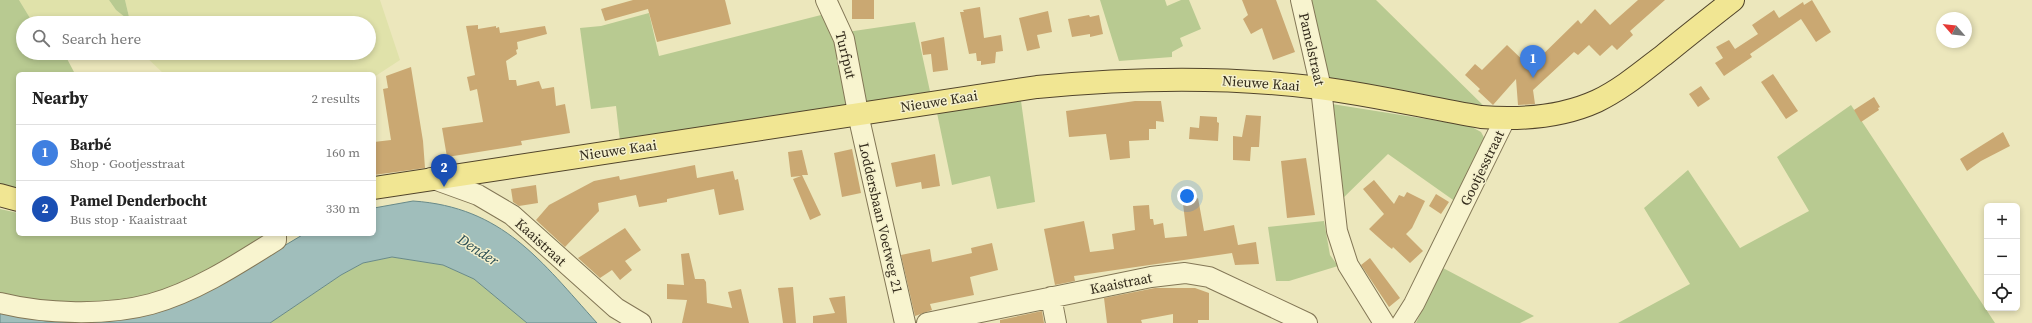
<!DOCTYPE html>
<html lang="en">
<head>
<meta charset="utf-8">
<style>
	body { margin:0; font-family:"Source Serif 4",serif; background:#f2f2f2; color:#222 }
	.controls { position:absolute; right:12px; bottom:12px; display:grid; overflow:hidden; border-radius:6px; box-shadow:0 2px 6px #0003 }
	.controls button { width:36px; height:36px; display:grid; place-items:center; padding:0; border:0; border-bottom:1px solid #e0e0e0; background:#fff; color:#222; font:20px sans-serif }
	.compass { position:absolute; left:1936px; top:12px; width:36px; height:36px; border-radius:50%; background:#fff; box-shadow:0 2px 6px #0003; rotate:298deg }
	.you { position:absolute; left:1187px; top:196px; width:14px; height:14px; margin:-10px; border:3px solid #fff; border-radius:50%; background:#1a73e8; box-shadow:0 0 0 6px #1a73e833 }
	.badge { display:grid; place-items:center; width:26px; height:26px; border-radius:50%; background:#913b28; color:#fff; font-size:13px; font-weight:700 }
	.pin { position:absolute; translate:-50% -33px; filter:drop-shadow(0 1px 2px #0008) }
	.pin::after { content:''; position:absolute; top:21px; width:14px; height:12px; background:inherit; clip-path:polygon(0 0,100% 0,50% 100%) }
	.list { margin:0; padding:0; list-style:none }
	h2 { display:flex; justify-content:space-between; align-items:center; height:52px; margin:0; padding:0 16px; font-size:17px }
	h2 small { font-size:13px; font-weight:400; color:#767676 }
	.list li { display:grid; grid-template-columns:26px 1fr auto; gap:12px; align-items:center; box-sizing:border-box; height:56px; padding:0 16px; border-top:1px solid #e0e0e0 }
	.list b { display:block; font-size:15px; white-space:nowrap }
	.list p { margin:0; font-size:13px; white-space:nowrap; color:#767676 }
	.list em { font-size:13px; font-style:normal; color:#767676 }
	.icon { flex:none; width:22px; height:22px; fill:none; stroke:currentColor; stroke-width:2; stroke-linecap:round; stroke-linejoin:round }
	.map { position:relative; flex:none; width:2032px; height:323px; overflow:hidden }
	.search { position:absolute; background:#fff; box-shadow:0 2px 6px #0003; left:16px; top:16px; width:360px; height:44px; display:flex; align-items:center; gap:10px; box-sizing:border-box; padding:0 14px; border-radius:22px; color:#767676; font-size:15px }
	.panel { position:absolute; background:#fff; box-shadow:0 2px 6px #0003; left:16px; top:72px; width:360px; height:164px; border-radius:6px }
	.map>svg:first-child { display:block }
</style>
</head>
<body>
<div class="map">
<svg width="2032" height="323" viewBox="0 0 2032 323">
	<rect width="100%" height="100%" fill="#ece7bc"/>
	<path fill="#e0e2aa" d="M19 0H109L116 10 130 20 125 0H380L400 60 374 77V74H164L142 53H369V23H120L117 17H37L33 23Z"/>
	<path fill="#b8ca91" d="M0 0H19L33 23 37 17H117L108 23H23V53H67L65 55 74 72 70 74H18V192L0 186Z
		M109 0H125L130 21 116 10Z
		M1100 0H1165L1167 6 1181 0H1189L1201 29 1180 38 1183 46 1172 52V57L1119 61Z
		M1308 0H1376L1490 112 1331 81 1326 76Z
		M649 13 659 56 825 14 835 34 847 104 844 108 620 141 616 106 591 109 580 28 601 26Z
		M915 22 931 96 876 103 868 102 863 98 847 32Z
		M1021 101 1035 202 997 209 990 176 952 185 937 113Z
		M1332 104 1470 126 1481 132 1487 143 1456 202 1388 154 1337 204Z
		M1851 105 1995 323H1618L1690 284 1644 208 1688 170 1740 248 1809 211 1777 157Z
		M0 209 18 213V234H267L260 241 176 288 122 304 20 301 0 293Z
		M1324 221 1330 255 1338 266 1289 281H1276L1268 227Z
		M392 257 443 265 474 279 527 323H270L341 275 363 263Z
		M1443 268 1534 316 1520 323H1416Z"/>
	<path fill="#a0bebb" stroke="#688a89" d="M413 201C503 207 541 261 597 323H527L474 279 443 265 392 257 363 263 341 275 270 323H0V313L46 321 82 322 262 259 304 234H374V208Z"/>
	<path fill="#caa872" d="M633 0H725L731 24 657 42 648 9 605 21 601 9Z
		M852 0H874V19H852Z
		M1242 0H1276L1295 52 1273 60 1262 28 1251 34 1243 19 1248 15Z
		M1638 0H1665L1630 31 1633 35 1617 50 1612 45 1600 56 1589 45 1578 55 1574 52 1533 90 1535 104 1518 105 1516 79 1493 105 1478 91 1480 89 1465 75 1475 64 1482 70 1507 45 1530 67 1578 20 1581 24 1595 9 1610 25Z
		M1812 0 1831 32 1816 42 1801 19 1750 54 1752 57 1724 76 1715 63 1723 58 1716 47 1729 40 1735 49 1758 34 1752 25 1774 10 1779 18 1803 2 1804 5Z
		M980 7 984 38 1001 35 1003 51 996 52 995 63 981 65V61H977L976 53 969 54 960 12H964L963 10Z
		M1048 11 1052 32 1037 35 1040 48 1027 51 1019 18Z
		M1089 15 1090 17 1099 15 1103 34 1090 37V34L1072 37 1068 19Z
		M478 25V29L496 26V28L499 27 500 33 545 26 547 34 517 42 518 49 516 50 517 54 506 61 509 80H516L517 86 539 81 542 89 554 87 556 106 565 104 570 133 521 141 522 145 447 157 442 128 483 122 477 89 470 91 467 77 475 75 466 26Z
		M944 37 948 70 933 72 931 54 923 55 921 42Z
		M411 67 423 141 425 168 374 175V142L391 140 383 89 388 88 386 76Z
		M1773 74 1798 111 1786 119 1761 82Z
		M1701 86 1710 99 1698 107 1689 94Z
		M1874 97 1880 107 1878 108 1879 110 1861 122 1854 110Z
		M1135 101H1161L1164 122 1156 121V129H1149V140L1129 141 1130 158 1110 160 1106 134 1069 137 1066 111Z
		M1246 115 1261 116 1259 147H1251L1250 161 1233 160V136L1242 137Z
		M1200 116 1217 117V122L1219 123 1218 141 1189 139 1190 127 1199 128Z
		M2003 132 2010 146 1981 161 1967 171 1960 159Z
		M852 149 861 193 842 197 834 153Z
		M802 150 808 175H802L821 215 810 220 793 179 801 176 791 177 788 152Z
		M935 154 940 186 922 189 921 182 896 187 891 163Z
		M1306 158 1315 215 1287 218 1281 161Z
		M695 165 697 178 733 171 735 180 738 179 744 210 719 215 714 189 667 199V202L639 207 636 195 598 203 599 211 565 247 536 220 549 205 594 181 619 176 620 180Z
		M1374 180 1394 204 1399 195 1404 197 1407 192 1425 201 1412 228 1406 234 1423 251 1410 263 1393 247 1392 249 1388 246 1369 229 1384 214 1363 189Z
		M536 185 538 203 519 206 513 202 511 189Z
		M1436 194 1449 202 1441 214 1429 206Z
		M1198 198 1204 231 1234 225 1238 245 1256 242 1259 264 1235 265 1232 253 1074 276 1075 281 1055 285 1044 229 1084 221 1090 252 1114 249 1112 234 1135 230 1133 206 1149 205 1150 219H1153L1154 225 1163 223 1165 238 1187 236 1183 204 1191 202Z
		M625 228 641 250 625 261 632 270 620 280 612 270 600 278 578 258Z
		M992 243 998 270 970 277 974 295 930 304 932 310 915 316 901 255 930 249 932 262 972 253 971 248Z
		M689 253 695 279H704L706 282 707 303 732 308 728 292 741 289 749 323H682L687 300 667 299V284L684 285 681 254Z
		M1370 258 1400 298 1389 307 1361 265Z
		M793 287 796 323H783L778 288Z
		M1155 288H1195L1209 293V320H1198V323H1173V314L1141 320 1142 323H1107L1104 298Z
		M845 296 847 323H813V316L835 313 829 298Z
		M1042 311 1044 323H1000V320Z"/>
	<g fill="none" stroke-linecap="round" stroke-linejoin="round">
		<g stroke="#837756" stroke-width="22">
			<path id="minor" d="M826 0 844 39 860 123 905 323
				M1301 0 1321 88 1337 231 1348 265 1384 323
				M431 178 478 195 512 215 616 308 641 323
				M1051 297 1056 323
				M0 303C44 314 107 316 151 304 195 292 238 264 276 240V234
				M927 323 1151 277 1185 273 1209 277 1307 323
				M1402 323 1414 304 1505 119"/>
		</g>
		<g stroke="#51442b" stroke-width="24">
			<path id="major" d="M374 188 1037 87C1131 78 1226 76 1320 88 1374 95 1428 108 1481 117 1520 120 1562 117 1597 101 1622 89 1643 71 1664 55 1687 36 1710 18 1733 0
				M0 195 18 200"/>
		</g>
		<use href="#minor" stroke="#f8f4cf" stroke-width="20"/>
		<use href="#major" stroke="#f1e693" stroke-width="22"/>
	</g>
	<g text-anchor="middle" stroke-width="3" stroke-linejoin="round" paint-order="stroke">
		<g font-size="14" fill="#332b1b" stroke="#f4f0cc">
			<text transform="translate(1312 49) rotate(77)" y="5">Pamelstraat</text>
			<text transform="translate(846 55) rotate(76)" y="5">Turfput</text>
			<text transform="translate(1261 83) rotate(4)" y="5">Nieuwe Kaai</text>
			<text transform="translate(939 101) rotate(-9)" y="5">Nieuwe Kaai</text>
			<text transform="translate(618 150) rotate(-8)" y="5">Nieuwe Kaai</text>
			<text transform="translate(1482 168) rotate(-64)" y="5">Gootjesstraat</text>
			<text transform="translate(881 218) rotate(77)" y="5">Loddersbaan Voetweg 21</text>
			<text transform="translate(541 242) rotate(42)" y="5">Kaaistraat</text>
			<text transform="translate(1121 283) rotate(-11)" y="5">Kaaistraat</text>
		</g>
		<g font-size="15" font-style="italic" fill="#2a4d53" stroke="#f4f0cc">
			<text transform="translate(478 250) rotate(33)" y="5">Dender</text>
		</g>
	</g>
</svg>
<div class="controls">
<button>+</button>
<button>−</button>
<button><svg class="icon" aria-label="locate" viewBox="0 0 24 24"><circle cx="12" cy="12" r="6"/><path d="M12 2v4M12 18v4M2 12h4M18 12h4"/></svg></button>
</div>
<svg class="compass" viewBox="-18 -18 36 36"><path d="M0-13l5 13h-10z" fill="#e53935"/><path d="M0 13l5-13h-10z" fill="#767676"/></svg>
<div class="you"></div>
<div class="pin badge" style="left:1533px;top:78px;background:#3f7fe0">1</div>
<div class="pin badge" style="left:444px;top:187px;background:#1a4fb4">2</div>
<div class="search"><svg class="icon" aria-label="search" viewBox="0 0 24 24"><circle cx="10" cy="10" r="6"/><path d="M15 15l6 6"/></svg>Search here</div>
<section class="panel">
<h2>Nearby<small>2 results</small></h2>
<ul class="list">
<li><span class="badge" style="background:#3f7fe0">1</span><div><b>Barbé</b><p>Shop · Gootjesstraat</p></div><em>160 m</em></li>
<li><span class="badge" style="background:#1a4fb4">2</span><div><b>Pamel Denderbocht</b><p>Bus stop · Kaaistraat</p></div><em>330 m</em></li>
</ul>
</section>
</div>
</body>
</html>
